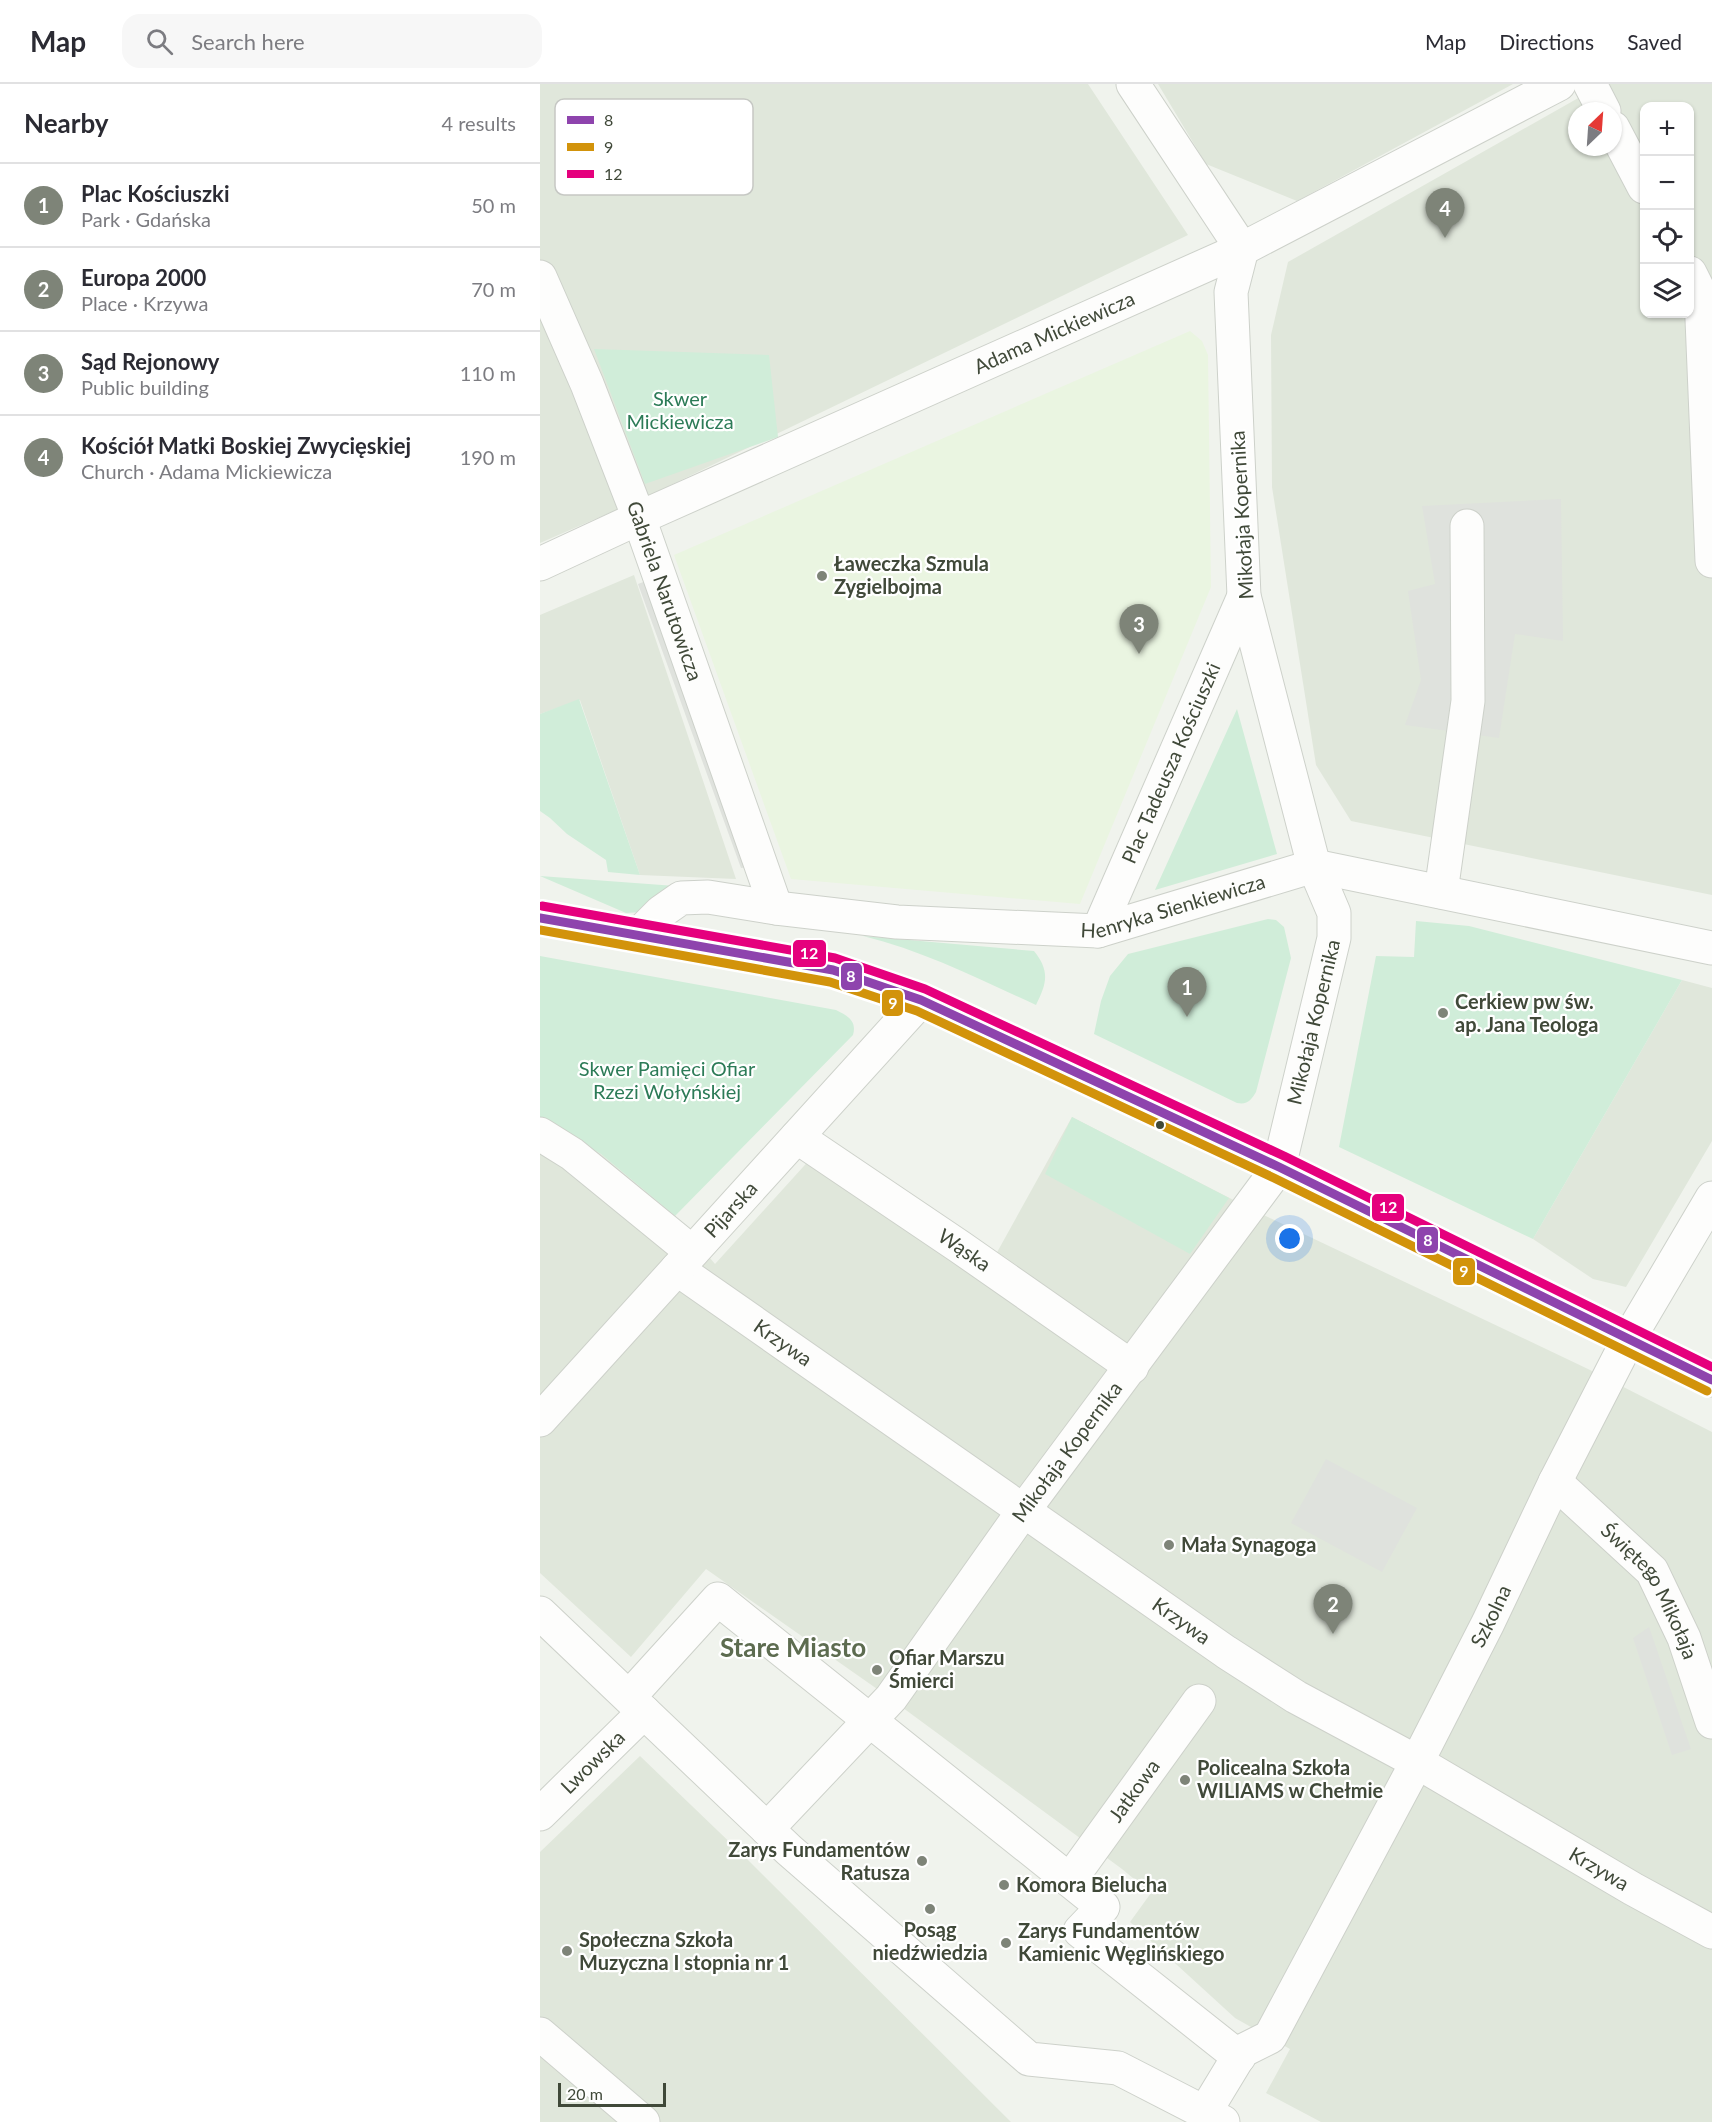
<!DOCTYPE html>
<html lang="en">
<head>
<meta charset="utf-8">
<style>
	body { margin:0; font-family:Lato,sans-serif; background:#f7f7f7; color:#2b2b33 }
	.controls { position:absolute; right:18px; top:18px; display:grid; overflow:hidden; border-radius:12px; box-shadow:0 2px 4px #0004 }
	.controls button { width:54px; height:54px; display:grid; place-items:center; padding:0; border:0; border-bottom:2px solid #e1e1e2; background:#fff; color:#2b2b33; font:30px sans-serif }
	.compass { position:absolute; left:1028px; top:18px; width:54px; height:54px; border-radius:50%; background:#fff; box-shadow:0 2px 4px #0004; rotate:25deg }
	.scale { position:absolute; left:18px; bottom:15px; width:108px; box-sizing:border-box; padding-left:6px; border:3px solid #404939; border-top:0; font-size:16px; line-height:21px; white-space:nowrap; color:#404939; -webkit-text-stroke:4px #fff; paint-order:stroke }
	.you { position:absolute; left:750px; top:1155px; width:21px; height:21px; margin:-15px; border:4px solid #fff; border-radius:50%; background:#1a73e8; box-shadow:0 0 0 9px #1a73e833 }
	.badge { display:grid; place-items:center; width:39px; height:39px; border-radius:50%; background:#7e8478; color:#fff; font-size:20px; font-weight:700 }
	.pin { position:absolute; translate:-50% -50px; filter:drop-shadow(0 2px 3px #0008) }
	.pin::after { content:''; position:absolute; top:32px; width:21px; height:18px; background:inherit; clip-path:polygon(0 0,100% 0,50% 100%) }
	.list { margin:0; padding:0; list-style:none }
	h2 { display:flex; justify-content:space-between; align-items:center; height:78px; margin:0; padding:0 24px; font-size:26px }
	h2 small { font-size:20px; font-weight:400; color:#7c7c81 }
	.list li { display:grid; grid-template-columns:39px 1fr auto; gap:18px; align-items:center; box-sizing:border-box; height:84px; padding:0 24px; border-top:2px solid #e1e1e2 }
	.list b { display:block; font-size:22px; white-space:nowrap }
	.list p { margin:0; font-size:20px; white-space:nowrap; color:#7c7c81 }
	.list em { font-size:20px; font-style:normal; color:#7c7c81 }
	.icon { flex:none; width:33px; height:33px; fill:none; stroke:currentColor; stroke-width:2; stroke-linecap:round; stroke-linejoin:round }
	.map { position:relative; flex:none; width:1172px; height:2038px; overflow:hidden }
	header { display:flex; align-items:center; gap:36px; box-sizing:border-box; height:84px; padding:0 30px; background:#fff; border-bottom:2px solid #e1e1e2 }
	header strong { font-size:28px }
	nav { display:flex; gap:33px; margin-inline-start:auto; font-size:21px }
	.search { width:420px; height:54px; background:#f7f7f7; display:flex; align-items:center; gap:15px; box-sizing:border-box; padding:0 21px; border-radius:18px; color:#7c7c81; font-size:22px }
	main { display:flex }
	aside { flex:1; background:#fff }
	.map>svg:first-child { display:block }
</style>
</head>
<body>
<header>
<strong>Map</strong>
<div class="search"><svg class="icon" aria-label="search" viewBox="0 0 24 24"><circle cx="10" cy="10" r="6"/><path d="M15 15l6 6"/></svg>Search here</div>
<nav><a>Map</a><a>Directions</a><a>Saved</a></nav>
</header>
<main>
<aside>
<h2>Nearby<small>4 results</small></h2>
<ul class="list">
<li><span class="badge">1</span><div><b>Plac Kościuszki</b><p>Park · Gdańska</p></div><em>50 m</em></li>
<li><span class="badge">2</span><div><b>Europa 2000</b><p>Place · Krzywa</p></div><em>70 m</em></li>
<li><span class="badge">3</span><div><b>Sąd Rejonowy</b><p>Public building</p></div><em>110 m</em></li>
<li><span class="badge">4</span><div><b>Kościół Matki Boskiej Zwycięskiej</b><p>Church · Adama Mickiewicza</p></div><em>190 m</em></li>
</ul>
</aside>
<div class="map">
<svg width="1172" height="2038" viewBox="0 0 1172 2038">
	<rect width="100%" height="100%" fill="#f0f3ed"/>
	<path fill="#e0e7db" fill-rule="evenodd" d="M0 0H548L648 151 106 413 0 459Z
		M618 0H973L757 117 666 80Z
		M1063 0H1172V811L811 737 776 681 732 403 731 251 748 178ZM1104 22H1150V230H1104ZM1037 27H1073V63H1037Z
		M94 491 196 795 100 791 40 616 0 630V531Z
		M1142 896 1172 904V1057L1086 1203 1053 1195 993 1155Z
		M0 1030 61 1070 135 1132 175 1180 273 1072 445 1190 532 1033 709 1124 1048 1285 1172 1348V2038H781L726 2009 750 1965 695 1934 590 1838 611 1809 582 1785 340 1607 166 1485 91 1573 0 1489Z
		M100 1672 203 1771 471 2038H0V1768Z"/>
	<path fill="#eaf5e1" d="M650 247 662 257 668 271 671 503 540 820 251 795 134 471Z"/>
	<path fill="#d0edd9" d="M54 265 229 271 238 353 105 400Z
		M39 615 100 791 68 788 66 776 27 750 10 734 0 727V630Z
		M697 625 737 770 615 806Z
		M0 792 149 803 102 828 86 829Z
		M728 835 736 836 744 843 751 874 716 1008C711 1016 708 1021 697 1019L554 950 561 917 570 892 588 870Z
		M876 837 929 842 1142 896 993 1155 799 1063 836 872 874 873Z
		M323 852 494 867C510 887 507 899 496 921 439 895 384 867 323 852Z
		M0 872 296 926C308 932 317 937 313 951L135 1132 61 1070 0 1034Z
		M532 1033 689 1114 650 1170 505 1090Z"/>
	<path fill="#dfe2dd" d="M1021 415 1023 557 975 550 959 654 865 641 881 596 868 507 895 500 882 422Z
		M114 494 218 782 201 784 98 500Z
		M786 1375 877 1424 842 1488 751 1439Z
		M1109 1543 1151 1665 1132 1671 1093 1554Z"/>
	<g fill="none" stroke-linecap="round" stroke-linejoin="round">
		<g stroke="#cdd1ca" stroke-width="35">
			<g id="minor">
				<path d="M1050 0 1064 27"/>
				<path d="M1073 44 1104 103"/>
				<path d="M1150 189 1161 211 1172 477"/>
				<path id="s1" d="M0 193 47 300 99 434 236 824"/>
				<path id="s2" d="M0 480 99 434 702 165 1019 0"/>
				<path d="M901 808 928 617 927 442"/>
				<path d="M0 834 293 886 381 916 739 1083 1172 1296"/>
				<path id="s3" d="M558 847 704 512"/>
				<path id="s4" d="M98 851 121 828 141 814 168 813 236 824 357 838 558 847 774 782 1172 864"/>
				<path d="M0 1050 32 1070 152 1168"/>
				<path id="s5" d="M257 1053 420 1163 592 1283"/>
				<path id="s6" d="M137 1185 686 1568 756 1613 877 1678 1093 1805 1172 1848"/>
				<path id="s7" d="M0 1336 381 916"/>
				<path id="s8" d="M1015 1398 1112 1487 1144 1554 1172 1638"/>
				<path d="M0 1529 249 1766 489 1975 578 1984 683 2038"/>
				<path d="M89 1613 178 1515 563 1823 540 1847 699 1973"/>
				<path id="s9" d="M0 1730 104 1628"/>
				<path id="s10" d="M227 1745 351 1614 484 1426 739 1083 794 854V829L774 782 704 512 691 208 702 165 593 0"/>
				<path id="s11" d="M530 1796 659 1617"/>
				<path d="M0 1950 103 2038"/>
				<path id="s12" d="M665 2028 702 1967 730 1953 877 1678 948 1539 1015 1398 1088 1256 1172 1114"/>
			</g>
		</g>
		<use href="#minor" stroke="#fdfdfc" stroke-width="33"/>
		<g stroke="#fff" stroke-width="14">
			<path id="bus-1" d="M0 834 293 886 381 916 739 1083 1172 1296"/>
		</g>
		<g stroke="#fff" stroke-width="14">
			<path id="bus-2" d="M0 846 290 898 377 927 734 1094 1167 1307"/>
		</g>
		<g stroke="#fff" stroke-width="14">
			<path id="bus-3" d="M2 822 295 874 385 905 744 1072 1172 1283"/>
		</g>
		<use href="#bus-1" stroke="#8e44ad" stroke-width="9"/>
		<use href="#bus-2" stroke="#d2930b" stroke-width="9"/>
		<use href="#bus-3" stroke="#e5007d" stroke-width="9"/>
	</g>
	<g fill="#7e8478" stroke="#fff" stroke-width="2">
		<circle cx="282" cy="492" r="6"/>
		<circle cx="903" cy="929" r="6"/>
		<circle cx="629" cy="1461" r="6"/>
		<circle cx="337" cy="1586" r="6"/>
		<circle cx="645" cy="1696" r="6"/>
		<circle cx="382" cy="1777" r="6"/>
		<circle cx="464" cy="1801" r="6"/>
		<circle cx="390" cy="1825" r="6"/>
		<circle cx="466" cy="1859" r="6"/>
		<circle cx="27" cy="1867" r="6"/>
	</g>
	<circle fill="#404939" stroke="#fff" stroke-width="2" cx="620" cy="1041" r="5"/>
	<g text-anchor="middle" stroke-width="4.5" stroke-linejoin="round" paint-order="stroke">
		<g font-size="20" fill="#404939" stroke="#fff">
			<text dy="7" stroke="none"><textPath href="#s2" startOffset="564">Adama Mickiewicza</textPath></text>
			<text transform="translate(702 431) rotate(-93)" y="7">Mikołaja Kopernika</text>
			<text dy="7" stroke="none"><textPath href="#s1" startOffset="338">Gabriela Narutowicza</textPath></text>
			<text dy="7" stroke="none"><textPath href="#s3" startOffset="183">Plac Tadeusza Kościuszki</textPath></text>
			<text dy="7" stroke="none"><textPath href="#s4" startOffset="554">Henryka Sienkiewicza</textPath></text>
			<text dy="7" stroke="none"><textPath href="#s10" startOffset="987">Mikołaja Kopernika</textPath></text>
			<text dy="7" stroke="none"><textPath href="#s7" startOffset="284">Pijarska</textPath></text>
			<text dy="7" stroke="none"><textPath href="#s5" startOffset="202">Wąska</textPath></text>
			<text dy="7" stroke="none"><textPath href="#s6" startOffset="129">Krzywa</textPath></text>
			<text dy="7" stroke="none"><textPath href="#s10" startOffset="483">Mikołaja Kopernika</textPath></text>
			<text dy="7" stroke="none"><textPath href="#s8" startOffset="147">Świętego Mikołaja</textPath></text>
			<text dy="7" stroke="none"><textPath href="#s12" startOffset="578">Szkolna</textPath></text>
			<text dy="7" stroke="none"><textPath href="#s6" startOffset="615">Krzywa</textPath></text>
			<text dy="7" stroke="none"><textPath href="#s9" startOffset="74">Lwowska</textPath></text>
			<text dy="7" stroke="none"><textPath href="#s11" startOffset="110">Jatkowa</textPath></text>
			<text dy="7" stroke="none"><textPath href="#s6" startOffset="1101">Krzywa</textPath></text>
		</g>
		<g font-size="20" fill="#2c7b57" stroke="#fff">
			<text x="140" y="322">Skwer<tspan x="140" dy="23">Mickiewicza</tspan></text>
			<text x="127" y="992">Skwer Pamięci Ofiar<tspan x="127" dy="23">Rzezi Wołyńskiej</tspan></text>
		</g>
		<g font-size="20" font-weight="bold" fill="#404939" stroke="#fff" text-anchor="start">
			<text x="294" y="487">Ławeczka Szmula<tspan x="294" dy="23">Zygielbojma</tspan></text>
			<text x="915" y="925">Cerkiew pw św.<tspan x="915" dy="23">ap. Jana Teologa</tspan></text>
			<text x="641" y="1468">Mała Synagoga</text>
			<text x="349" y="1581">Ofiar Marszu<tspan x="349" dy="23">Śmierci</tspan></text>
			<text x="657" y="1691">Policealna Szkoła<tspan x="657" dy="23">WILIAMS w Chełmie</tspan></text>
			<text x="370" y="1773" text-anchor="end">Zarys Fundamentów<tspan x="370" dy="23">Ratusza</tspan></text>
			<text x="476" y="1808">Komora Bielucha</text>
			<text x="390" y="1853" text-anchor="middle">Posąg<tspan x="390" dy="23">niedźwiedzia</tspan></text>
			<text x="478" y="1854">Zarys Fundamentów<tspan x="478" dy="23">Kamienic Węglińskiego</tspan></text>
			<text x="39" y="1863">Społeczna Szkoła<tspan x="39" dy="23">Muzyczna I stopnia nr 1</tspan></text>
		</g>
		<g font-size="26" font-weight="bold" fill="#5d6c50" stroke="#fff">
			<text x="253" y="1573">Stare Miasto</text>
		</g>
	</g>
	<rect x="15" y="15" width="198" height="96" rx="9" fill="#fff" stroke="#c6c8c4" stroke-width="1.5"/>
	<rect x="27" y="32" width="27" height="8" fill="#8e44ad"/>
	<rect x="27" y="59" width="27" height="8" fill="#d2930b"/>
	<rect x="27" y="86" width="27" height="8" fill="#e5007d"/>
	<g font-size="16" fill="#404939">
		<text x="64" y="42">8</text>
		<text x="64" y="69">9</text>
		<text x="64" y="96">12</text>
	</g>
	<g stroke="#fff" stroke-width="2">
		<rect x="252" y="855" width="35" height="29" rx="6" fill="#e5007d"/>
		<rect x="300" y="878" width="23" height="29" rx="6" fill="#8e44ad"/>
		<rect x="341" y="905" width="23" height="28" rx="6" fill="#d2930b"/>
		<rect x="831" y="1109" width="34" height="29" rx="6" fill="#e5007d"/>
		<rect x="876" y="1142" width="23" height="28" rx="6" fill="#8e44ad"/>
		<rect x="912" y="1173" width="24" height="29" rx="6" fill="#d2930b"/>
	</g>
	<g font-size="16" text-anchor="middle" font-weight="bold" fill="#fff">
		<text x="269" y="875">12</text>
		<text x="311" y="898">8</text>
		<text x="353" y="925">9</text>
		<text x="848" y="1129">12</text>
		<text x="888" y="1162">8</text>
		<text x="924" y="1193">9</text>
	</g>
</svg>
<div class="controls">
<button>+</button>
<button>−</button>
<button><svg class="icon" aria-label="locate" viewBox="0 0 24 24"><circle cx="12" cy="12" r="6"/><path d="M12 2v4M12 18v4M2 12h4M18 12h4"/></svg></button>
<button><svg class="icon" aria-label="layers" viewBox="0 0 24 24"><path d="M12 4l9 5-9 5-9-5zM3 14l9 5 9-5"/></svg></button>
</div>
<svg class="compass" viewBox="-18 -18 36 36"><path d="M0-13l5 13h-10z" fill="#e53935"/><path d="M0 13l5-13h-10z" fill="#7c7c81"/></svg>
<div class="scale">20 m</div>
<div class="you"></div>
<div class="pin badge" style="left:647px;top:933px">1</div>
<div class="pin badge" style="left:793px;top:1550px">2</div>
<div class="pin badge" style="left:599px;top:570px">3</div>
<div class="pin badge" style="left:905px;top:154px">4</div>
</div>
</main>
</body>
</html>
